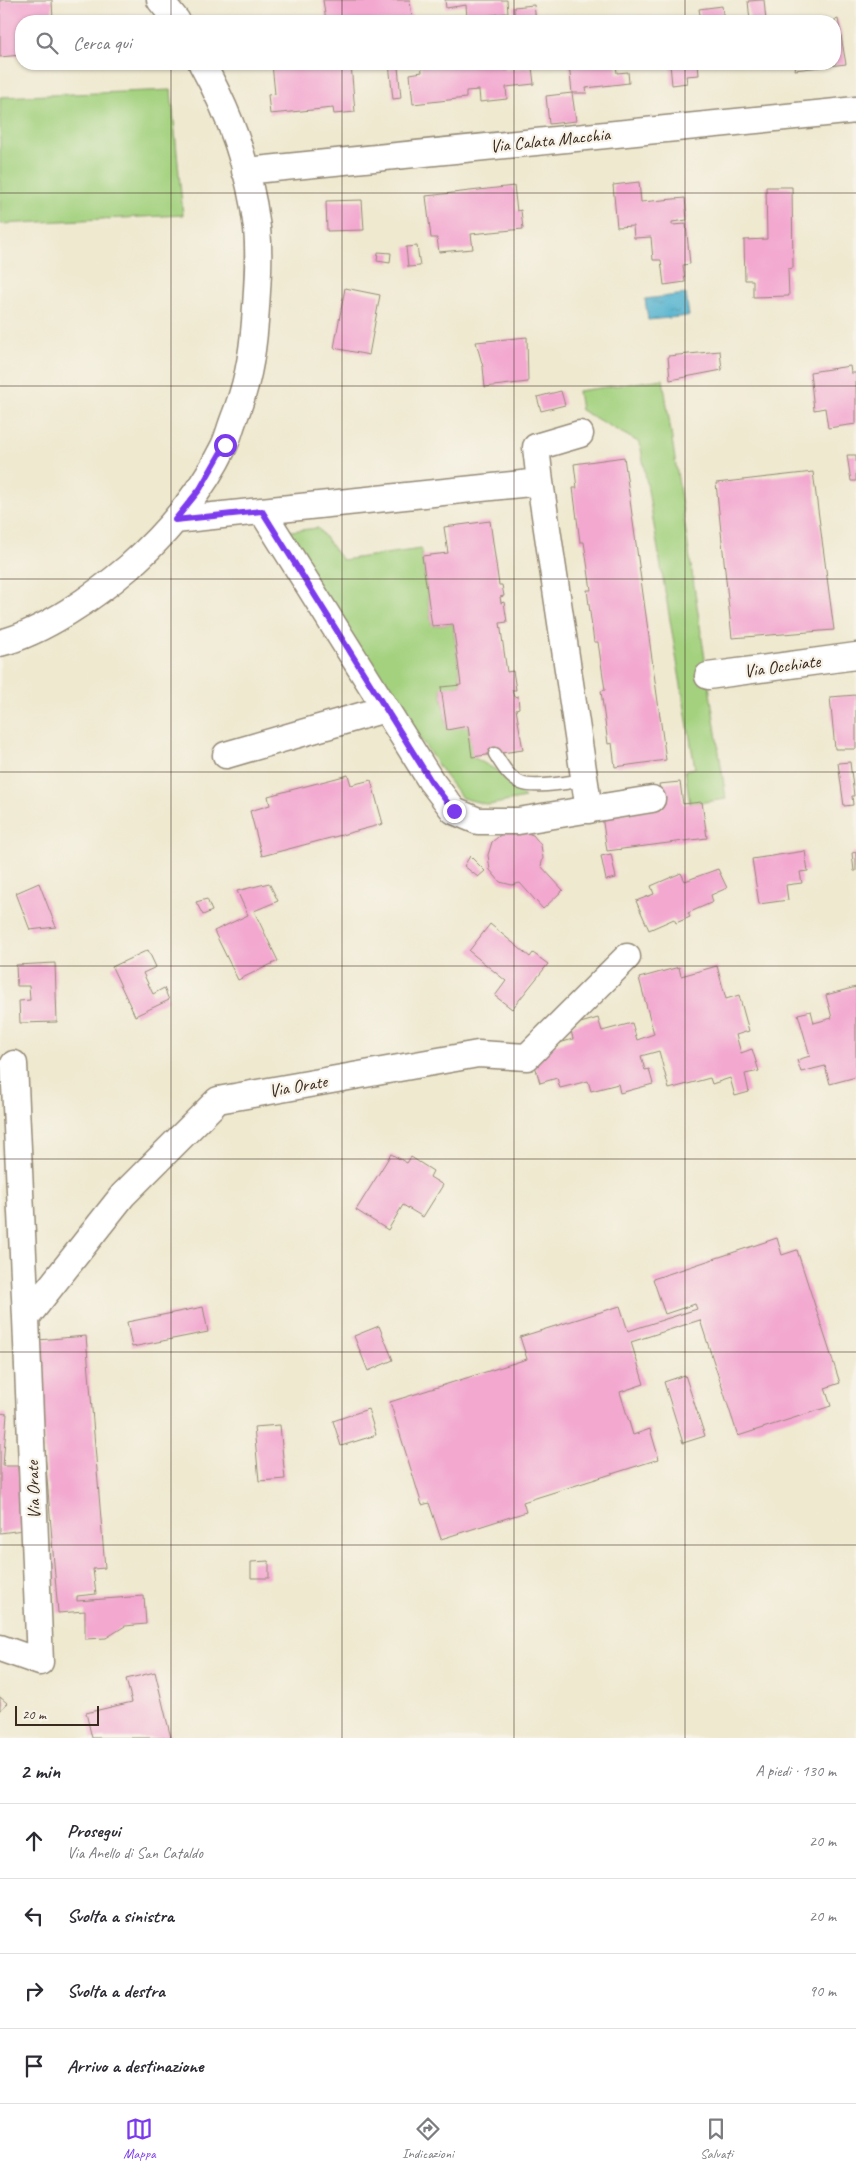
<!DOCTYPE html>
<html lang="it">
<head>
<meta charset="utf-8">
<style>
	body { margin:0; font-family:Caveat,sans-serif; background:#f7f7f7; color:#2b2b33 }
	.scale { position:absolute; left:15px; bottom:12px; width:84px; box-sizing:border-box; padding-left:5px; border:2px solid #3b2a1e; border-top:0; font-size:14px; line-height:18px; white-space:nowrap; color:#3b2a1e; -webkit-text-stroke:4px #f7f3e8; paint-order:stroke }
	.stop { position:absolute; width:15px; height:15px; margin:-11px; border:4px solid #7c3aed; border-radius:50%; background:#fff }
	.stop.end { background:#7c3aed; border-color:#fff; box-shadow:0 1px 5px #0008 }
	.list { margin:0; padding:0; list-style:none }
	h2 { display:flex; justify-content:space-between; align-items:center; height:65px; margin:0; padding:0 20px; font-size:21px }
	h2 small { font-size:16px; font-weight:400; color:#7c7c81 }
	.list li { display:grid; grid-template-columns:32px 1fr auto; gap:15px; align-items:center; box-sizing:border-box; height:75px; padding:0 20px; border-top:1px solid #e1e1e2 }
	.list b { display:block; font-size:19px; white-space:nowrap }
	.list p { margin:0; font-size:16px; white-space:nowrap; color:#7c7c81 }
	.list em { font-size:16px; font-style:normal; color:#7c7c81 }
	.icon { flex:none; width:28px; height:28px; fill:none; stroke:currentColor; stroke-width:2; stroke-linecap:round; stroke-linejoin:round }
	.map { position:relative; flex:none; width:856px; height:1738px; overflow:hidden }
	.search { position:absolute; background:#fff; box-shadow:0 1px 4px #0004; left:15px; right:15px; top:15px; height:55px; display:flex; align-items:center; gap:12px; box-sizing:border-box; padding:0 18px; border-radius:20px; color:#7c7c81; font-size:19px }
	.sheet { height:365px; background:#fff }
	nav { display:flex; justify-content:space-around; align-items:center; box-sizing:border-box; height:70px; border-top:1px solid #e1e1e2; background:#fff; font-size:14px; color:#7c7c81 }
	nav a { display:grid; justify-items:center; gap:2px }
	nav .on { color:#7c3aed }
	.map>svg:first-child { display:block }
</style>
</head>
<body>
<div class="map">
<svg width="856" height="1738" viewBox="0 0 856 1738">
	<defs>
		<pattern id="water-ripples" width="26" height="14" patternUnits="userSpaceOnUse" patternTransform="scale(1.25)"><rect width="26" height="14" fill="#4fb1ce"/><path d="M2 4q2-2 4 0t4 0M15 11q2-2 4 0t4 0" fill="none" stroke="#4390a7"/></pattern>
	</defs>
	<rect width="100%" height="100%" fill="#f7f3e8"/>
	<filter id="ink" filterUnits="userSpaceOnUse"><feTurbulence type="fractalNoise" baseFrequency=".02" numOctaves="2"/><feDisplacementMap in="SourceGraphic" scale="10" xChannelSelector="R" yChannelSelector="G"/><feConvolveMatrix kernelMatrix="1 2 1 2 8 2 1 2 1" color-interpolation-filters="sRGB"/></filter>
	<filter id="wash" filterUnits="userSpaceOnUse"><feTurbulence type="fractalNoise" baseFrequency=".0096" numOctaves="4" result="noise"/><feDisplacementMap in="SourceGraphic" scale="20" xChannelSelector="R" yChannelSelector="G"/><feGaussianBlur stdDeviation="1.12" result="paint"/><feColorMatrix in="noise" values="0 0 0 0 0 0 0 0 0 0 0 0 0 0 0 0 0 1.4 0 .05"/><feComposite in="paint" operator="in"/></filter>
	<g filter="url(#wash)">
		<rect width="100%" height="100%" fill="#efe9d0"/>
		<path fill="#a3d17e" stroke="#6f7e4e" d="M171 90 183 215 0 224V97Z
			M663 379 726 799 690 804 685 770 695 768 640 443 581 410 578 391Z
			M318 528 342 560 421 549 432 626 453 624 461 685 441 688 447 729 468 726 473 757 496 770 525 798 489 805 462 798 446 777 282 532Z"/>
		<path fill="url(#water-ripples)" stroke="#456e76" d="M686 294 689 316 648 320 645 299Z"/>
		<g id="blocks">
			<path fill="#f3a8d0" d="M0 0H52L53 21H21V55L0 57Z
				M323 0H410L412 19 406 21H326Z
				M445 0H507L508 13 467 18 466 5 446 8Z
				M761 0H764L766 21H750L748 1Z
				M534 5 536 21H515L514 7Z
				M722 6 724 21H701L699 9Z
				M838 19 846 64 795 70 796 64H835V20Z
				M272 64H351L355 112 334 114 333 108 270 114 268 95 275 94Z
				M389 64H412L398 67 401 98 393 99Z
				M421 64H504L505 70 532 67 534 84 506 87 507 99 480 102 479 90 466 91V98L413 104 410 74 422 72Z
				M569 64H616L617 73 628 72 629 83 586 88 587 93H572Z
				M670 64H698L699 75 686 76 687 83 672 85Z
				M572 93 576 121 549 124 546 96Z
				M639 182 641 202 685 198 687 220 672 222V225L686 224 690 264 683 265 685 282 664 285 661 260H653L651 237 634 238 633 226 617 227 613 185Z
				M514 186 517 211 521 210 523 229 471 234 473 249 439 252 437 238H431L426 196Z
				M766 187H792L793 268 788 269 789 296 753 297V280H745L744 240 767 239Z
				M362 200 364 230 327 231 326 201Z
				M417 246 420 266 408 267 406 247Z
				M378 252 391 253 390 263 377 261Z
				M345 288 380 295 369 355 334 348Z
				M527 337 528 382 485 387 483 367 476 342Z
				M720 351 722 370 670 380 668 356Z
				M850 366 851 373H856V424L828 428 825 408 814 410 810 372Z
				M561 391 565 405 541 411 537 397Z
				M847 455H856V481H851Z
				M624 457 666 760 615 767 612 743 608 744 601 691 605 690 598 642H594L587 590H591L584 542H580L573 488H577L574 464Z
				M813 472 834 630 732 638 716 483Z
				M490 521 499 585H502L504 596 500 597 501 603 504 602 507 622 500 623 507 672 513 671 516 690H512L514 697 518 696 519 708 516 709 523 750 472 757 468 726 447 730 441 687 461 685 453 624 432 626 422 556 448 553 444 527Z
				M856 695V749H835L830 697Z
				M850 762 854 796H852L853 805 844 806 838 763Z
				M348 775 351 785 371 780 383 824 262 856 250 811 270 805 268 796Z
				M680 782 683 804 702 802 707 838 607 851 602 816 663 808 659 784Z
				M518 830 533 835 541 845 543 858 541 866 563 890 543 909 520 883 512 885 500 882 490 870 488 855 492 842 504 832Z
				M805 851 808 871 800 872 802 883 786 885 788 900 759 904 752 859Z
				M856 852V871H854L852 853Z
				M611 854 616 878 606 880 601 856Z
				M470 856 485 871 478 877 464 866Z
				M718 869 727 888 711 895 713 902 688 913 690 917 676 923 674 919 649 930 636 901 654 894 651 886 681 873 685 881Z
				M39 883 56 927 30 930 16 893Z
				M269 883 278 901 254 911 278 961 238 980 214 931 248 915 237 891Z
				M207 899 212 911 203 915 196 902Z
				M490 924 530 957 533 953 548 964 512 1009 495 996 506 981 469 951Z
				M148 950 156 967 143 973 153 994 164 988 169 1000 135 1016 112 967Z
				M55 963 57 1022 20 1023 19 1001 30 1000 29 986H17L16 965Z
				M717 966 726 999 739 995 749 1031 736 1035 741 1053 752 1049 759 1071 745 1074 749 1092 735 1096 730 1078 712 1084 710 1078 669 1089 659 1051 641 1056 645 1070 649 1069 653 1084 620 1093 618 1084 591 1091 588 1081 560 1088 557 1078 540 1083 532 1055 549 1046 573 1039 570 1026 598 1018 602 1031 632 1023 637 1040 654 1034 639 978 679 967 681 976Z
				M856 987V1077L830 1084 825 1066 801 1072 797 1060 810 1056 798 1014 811 1011 814 1023 832 1018 826 995Z
				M391 1154 407 1163 411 1157 433 1171 430 1177 443 1185 423 1217 403 1205 388 1230 356 1210Z
				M777 1238 782 1255 797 1250 840 1383 825 1388 831 1406 738 1436 700 1320 631 1342 644 1384 620 1392 633 1435 650 1429 659 1459 523 1502 526 1512 441 1539 429 1503 422 1505 390 1402 527 1359 520 1337 620 1306 628 1331 697 1309 695 1304 665 1314 653 1279Z
				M203 1307 208 1332 132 1347 127 1322Z
				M379 1326 393 1360 368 1371 354 1336Z
				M86 1336 105 1568 93 1569 96 1594 77 1596V1601L144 1596 146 1624 125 1626 106 1638 85 1639V1611L58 1613 37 1355 38 1340Z
				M685 1375 705 1436 683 1443 664 1382Z
				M368 1409 376 1435 341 1446 333 1421Z
				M0 1413 7 1414 3 1466H18L23 1530 0 1533Z
				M280 1425 285 1479 259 1481 254 1427Z
				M269 1561V1578H251V1562Z
				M155 1672 171 1738H92L86 1713 132 1702 126 1679Z
				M0 1697 7 1703 0 1711Z"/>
		</g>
	</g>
	<g filter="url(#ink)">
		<use href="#blocks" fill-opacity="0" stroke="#958a77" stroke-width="1"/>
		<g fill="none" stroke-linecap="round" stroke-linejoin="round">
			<g stroke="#958a77" stroke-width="15">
				<path id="service" d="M495 754C502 765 509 778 521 783 534 789 570 782 585 780"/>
			</g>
			<g stroke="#958a77" stroke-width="29">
				<path id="minor" d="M160 0 177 21
					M245 171 856 110
					M580 434 536 447 540 482 589 810
					M262 511 431 781 454 811 478 821H518L652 799
					M175 520 540 482
					M0 643C44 632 95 596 129 567 168 532 202 492 224 446 228 438 230 429 233 421 247 386 252 359 255 322 257 291 260 258 257 228 250 170 230 114 202 64
					M708 676 856 656
					M226 755 385 709
					M14 1064 26 1318
					M0 1648 40 1662 26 1318 123 1195 218 1100 478 1054 527 1057 627 957"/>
			</g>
			<use href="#service" stroke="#fff" stroke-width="12"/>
			<use href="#minor" stroke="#fff" stroke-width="26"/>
		</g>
	</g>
	<g fill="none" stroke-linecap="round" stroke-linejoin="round" filter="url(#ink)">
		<path stroke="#7c3aed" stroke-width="6" d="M225 445 200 489 175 520 262 511 431 781 454 811"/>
	</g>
	<path fill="none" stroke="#3b2a1e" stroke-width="1" stroke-opacity="0.55" d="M171 0V21M342 0V21M514 0V21M685 0V21M171 64V1738M342 64V1738M514 64V1738M685 64V1738M0 193H856M0 386H856M0 579H856M0 772H856M0 966H856M0 1159H856M0 1352H856M0 1545H856"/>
	<g text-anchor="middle" stroke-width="4.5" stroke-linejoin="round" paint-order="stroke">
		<g font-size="18" fill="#3b2a1e" stroke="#f7f3e8">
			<text transform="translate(550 140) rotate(-6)" y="6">Via Calata Macchia</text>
			<text transform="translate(782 666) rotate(-8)" y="6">Via Occhiate</text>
			<text transform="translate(298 1086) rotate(-10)" y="6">Via Orate</text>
			<text transform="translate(33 1490) rotate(-92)" y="6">Via Orate</text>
		</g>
	</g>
</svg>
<div class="scale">20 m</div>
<div class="stop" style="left:225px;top:445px"></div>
<div class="stop end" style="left:454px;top:811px"></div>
<div class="search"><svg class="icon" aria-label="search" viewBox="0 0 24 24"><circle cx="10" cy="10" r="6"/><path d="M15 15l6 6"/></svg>Cerca qui</div>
</div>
<section class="sheet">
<h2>2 min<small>A piedi · 130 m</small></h2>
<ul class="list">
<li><svg class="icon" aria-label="ahead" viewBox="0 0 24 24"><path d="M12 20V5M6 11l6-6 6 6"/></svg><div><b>Prosegui</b><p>Via Anello di San Cataldo</p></div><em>20 m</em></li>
<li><svg class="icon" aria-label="left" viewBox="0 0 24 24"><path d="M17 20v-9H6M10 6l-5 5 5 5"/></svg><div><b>Svolta a sinistra</b></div><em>20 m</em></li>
<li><svg class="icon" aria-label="right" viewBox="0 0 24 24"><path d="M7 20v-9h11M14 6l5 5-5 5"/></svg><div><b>Svolta a destra</b></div><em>90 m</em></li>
<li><svg class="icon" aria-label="arrive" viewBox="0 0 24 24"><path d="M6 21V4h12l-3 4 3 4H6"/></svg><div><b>Arrivo a destinazione</b></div></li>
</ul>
</section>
<nav>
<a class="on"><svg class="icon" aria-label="map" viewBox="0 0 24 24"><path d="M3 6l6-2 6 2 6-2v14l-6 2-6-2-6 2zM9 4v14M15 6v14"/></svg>Mappa</a>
<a><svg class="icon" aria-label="directions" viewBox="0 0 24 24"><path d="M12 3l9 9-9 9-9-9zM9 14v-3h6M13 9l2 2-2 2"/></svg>Indicazioni</a>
<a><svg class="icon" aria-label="saved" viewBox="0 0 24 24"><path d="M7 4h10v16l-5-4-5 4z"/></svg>Salvati</a>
</nav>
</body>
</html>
